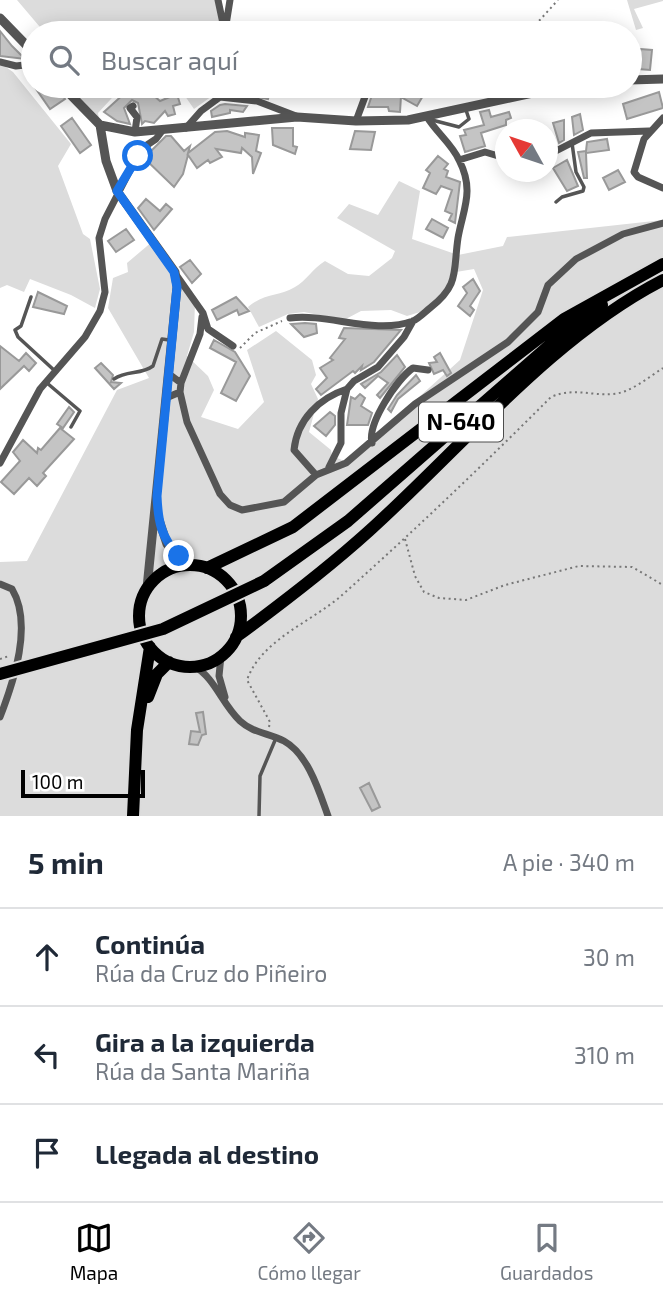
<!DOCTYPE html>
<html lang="es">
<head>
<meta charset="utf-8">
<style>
	body { margin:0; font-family:"Exo 2",sans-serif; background:#f2f2f3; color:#1f2937 }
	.compass { position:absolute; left:495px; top:119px; width:63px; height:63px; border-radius:50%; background:#fff; box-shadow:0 4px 18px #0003; rotate:310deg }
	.scale { position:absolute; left:21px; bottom:18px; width:124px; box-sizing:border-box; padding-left:7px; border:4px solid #000; border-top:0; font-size:19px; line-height:24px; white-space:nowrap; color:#000; -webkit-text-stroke:5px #fff; paint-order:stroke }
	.stop { position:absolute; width:21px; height:21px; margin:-16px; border:5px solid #1a73e8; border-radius:50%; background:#fff }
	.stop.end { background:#1a73e8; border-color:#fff; box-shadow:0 2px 7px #0008 }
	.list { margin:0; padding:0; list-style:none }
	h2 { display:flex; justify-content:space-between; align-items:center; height:91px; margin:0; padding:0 28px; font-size:30px }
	h2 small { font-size:23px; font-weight:400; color:#747a83 }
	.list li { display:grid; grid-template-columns:46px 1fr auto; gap:21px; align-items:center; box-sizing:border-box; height:98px; padding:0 28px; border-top:2px solid #e0e1e3 }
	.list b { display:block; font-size:26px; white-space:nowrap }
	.list p { margin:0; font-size:23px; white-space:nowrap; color:#747a83 }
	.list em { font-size:23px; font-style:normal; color:#747a83 }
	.icon { flex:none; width:38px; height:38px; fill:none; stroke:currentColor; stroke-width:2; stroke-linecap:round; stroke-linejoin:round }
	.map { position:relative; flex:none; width:663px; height:816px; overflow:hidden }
	.search { position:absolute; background:#fff; box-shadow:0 4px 18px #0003; left:21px; right:21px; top:21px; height:77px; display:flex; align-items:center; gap:18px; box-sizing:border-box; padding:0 24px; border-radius:38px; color:#747a83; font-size:26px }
	.sheet { height:385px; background:#fff }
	nav { display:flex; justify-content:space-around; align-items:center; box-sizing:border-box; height:98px; border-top:2px solid #e0e1e3; background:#fff; font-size:19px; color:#747a83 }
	nav a { display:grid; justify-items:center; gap:4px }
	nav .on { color:#000 }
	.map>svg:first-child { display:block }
</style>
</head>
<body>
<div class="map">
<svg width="663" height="816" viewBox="0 0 663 816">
	<rect width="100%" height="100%" fill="#fff"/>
	<path fill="#dcdcdc" d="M17 0H215L224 33H45Z
		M627 0H663V1L634 9 643 28 636 30Z
		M0 63 13 72 71 144 58 166 83 234 90 239 100 289 95 308 71 295 30 279 24 292 7 285 0 288Z
		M62 86H123L98 113 100 125Z
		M178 86H220L219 91 194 109Z
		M399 181 420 191 412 239 458 255 503 246 507 237 663 220V816H0V562L27 561 117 390 149 378 108 308 113 278 128 272 127 263 153 241 195 302 194 332 187 356 208 376 214 390 201 417 238 429 264 402 247 350 276 331 312 360 316 375 311 384 318 399 309 432 331 450 332 456 347 462 460 360 483 290 474 269 456 272 439 296 420 312 407 316 391 310 361 311 344 320 304 312 288 314 259 327 248 307C266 292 279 297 295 287 306 281 313 268 325 261L348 274 369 276 392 258 395 251 337 218 349 204 378 215Z"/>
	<path fill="#c4c4c4" stroke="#999" stroke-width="2" d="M0 31 12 46 25 59 0 56Z
		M640 49 652 50 650 70 638 69Z
		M34 86H55L65 99 50 109Z
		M128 86H139L142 90 144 87 160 101 177 94 180 104 173 106 175 114 168 116 165 111 154 123 145 121 142 124 138 103 132 100 124 108 130 124 117 121 104 112 126 92Z
		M251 86 269 95 268 99 235 93 238 88 243 91Z
		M375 86H385L381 95 401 96 400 112 389 111 388 107H368Z
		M407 86H419L417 89 424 94 417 106 401 97Z
		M659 92 663 108 627 119 623 104Z
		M220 105 225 104 247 106 243 112 230 110V113L212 117 211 111Z
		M489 110 491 117 509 112 511 118 506 120V125L481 133 485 146 465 152 460 136 466 135 464 130 484 125 480 112Z
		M580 114 583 130 574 135 572 117Z
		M72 118 91 145 80 153 61 126Z
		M564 120V140L559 143 553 123Z
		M272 128H293V146L297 147 295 154 273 145Z
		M227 131 245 137V133L259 135 256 151 261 153 253 174 252 157 242 148 241 153 216 149 222 157 210 163 208 160 197 168 188 155 183 174 174 187 144 158 166 136H171L184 151 190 146 188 153 215 132Z
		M355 131 375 132 371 150 350 149Z
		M607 139 609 150 586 153 587 178H584L578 152 586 151 587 142Z
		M438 156 448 164 444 169 448 171 446 177 460 182 455 223 449 220 452 214 445 211 452 190 441 186 436 194 423 188 430 173 426 170Z
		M567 160 578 186 567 191 553 168Z
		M618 170 625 182 609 190 603 178Z
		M146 199 160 211 166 204 172 209 154 230 138 208Z
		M432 219 448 228 443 238 426 229Z
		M126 229 134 240 116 252 108 241Z
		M190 260 201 274 192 283 180 267Z
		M473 279 480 291 470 306 474 310 470 316 458 306 467 293 463 287Z
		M38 292 67 306 64 314 33 307Z
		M236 297 249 311 239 315 237 310 217 320 212 310Z
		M305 323 316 324 317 333 304 337 291 324Z
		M344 328 401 330 374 362 361 370 362 366 355 373 353 371 321 395 316 389 327 378 320 368 333 360 330 358 345 339 339 338Z
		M214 340 235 352 250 376 236 401 221 393 236 362 210 348Z
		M0 346 19 361 26 353 36 363 29 371 24 366 0 389Z
		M440 353 451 373 447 376 443 370 434 374 429 363 437 362 434 357Z
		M397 355 405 367 380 398 377 395 388 383 378 376 365 388 361 384 381 372Z
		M101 363 113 375 111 382 121 383 114 389 95 368Z
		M416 375 420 381 398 399 391 412 388 409 397 395Z
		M360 394 365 398 361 406 372 413 368 425H347L351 397 355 399Z
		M69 407 74 412 63 428 57 424Z
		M330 412 335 416V425L326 436 314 426Z
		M60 428 74 439 43 473 46 476 37 486 29 478 14 494 1 482 20 461 13 452 23 440 37 453 38 448 41 450Z
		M203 712 206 734 202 735 198 745 189 744 191 731 200 732 196 713Z
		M369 783 380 807 372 811 360 788Z"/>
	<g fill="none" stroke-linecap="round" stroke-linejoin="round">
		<g stroke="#dbdbdb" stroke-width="16">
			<path id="trunk" d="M139 616a51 51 0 1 1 102 0a51 51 0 1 1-102 0Z
				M207 568 293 527 564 319 663 264
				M264 581 348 521 552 343 602 305
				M236 637C281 604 327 569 369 531 461 448 552 337 663 280
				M148 697 157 674 169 662
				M133 816 137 730 150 647"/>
		</g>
		<path stroke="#777" stroke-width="2" stroke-dasharray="2 3.5" stroke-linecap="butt" d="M528 33 558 0
			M473 96 481 86
			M240 348 255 333 282 321
			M405 539 415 576 424 592 439 598 466 600 505 585 579 566 632 567 663 585
			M0 659 9 656
			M269 727 270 722 247 680C261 640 311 622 341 596 413 532 483 465 551 397 575 387 589 396 613 394 630 393 649 377 663 368"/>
		<path stroke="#555" stroke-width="3.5" d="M432 120 459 127 469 119 466 110
			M556 202 562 197 583 191 584 187 576 172 572 143
			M31 297 21 326 15 330 18 337 55 371
			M114 379C127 370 141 375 153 366L162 339 169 340
			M47 383 80 411 71 427
			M259 816 260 776 276 738"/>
		<path stroke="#555" stroke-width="7" d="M218 0 225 33
			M226 25 230 0
			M0 62 16 66 33 64
			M220 97 225 86
			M133 106 130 108 137 117 135 132
			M663 118 644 139 634 172 638 177 663 188
			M356 121 369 86
			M186 128 201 111 220 97 257 101 296 116
			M548 155 591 133 649 131
			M459 160 485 152 505 158
			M177 276 203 313 208 329 233 346
			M290 318C328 313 375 335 413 321 418 319 425 312 430 308 460 285 453 271 458 238 463 209 475 191 459 160 452 144 436 132 427 117
			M181 383 200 334 202 317
			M180 392 187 422 220 494 230 505 242 510 284 502 316 475 346 463 415 404 508 342 538 312 548 285 576 259 623 234 663 223
			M166 398 180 392 181 383 169 374
			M372 443C367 424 397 379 413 368L428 370
			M0 463 40 389 85 337 100 311 105 292 99 238 105 219 141 149 156 139 162 131
			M329 467 341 443V413L347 389 354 381 378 367 404 337 413 321
			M316 475 294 450C297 420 319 398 347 389
			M0 584 12 589C33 624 14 681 0 717
			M221 656 219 676 225 697
			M194 666C215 678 222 704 240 721 253 733 269 733 284 741 308 754 319 791 328 816"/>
		<path stroke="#555" stroke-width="9" d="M0 18 33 52
			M630 80 663 79
			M62 86 100 125 135 132 297 117 356 121 408 120 565 86
			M100 125 106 161 117 191 175 272 177 287 147 588
			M158 517 167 544 191 565"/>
		<use href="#trunk" stroke="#000" stroke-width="12"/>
		<g stroke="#dbdbdb" stroke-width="16" stroke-linecap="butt">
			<path id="trunk-bridge" d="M0 674 163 629 264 581"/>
		</g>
		<use href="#trunk-bridge" stroke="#000" stroke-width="12"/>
	</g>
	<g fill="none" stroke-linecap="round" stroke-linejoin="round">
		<path stroke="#1a73e8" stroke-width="9" d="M138 156 117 191 174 272 177 287 157 496C158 521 161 538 179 556"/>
	</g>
	<g text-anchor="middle" stroke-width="7" stroke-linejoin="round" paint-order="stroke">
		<rect fill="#fff" stroke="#4c4c4c" stroke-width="2" x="419" y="402.5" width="84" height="39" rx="5"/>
		<g font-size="23" font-weight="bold" fill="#000">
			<text x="461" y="430">N-640</text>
		</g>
	</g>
</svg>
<svg class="compass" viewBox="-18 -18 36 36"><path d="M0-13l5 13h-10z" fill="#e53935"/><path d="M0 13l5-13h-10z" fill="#747a83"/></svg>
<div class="scale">100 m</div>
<div class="stop" style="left:138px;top:156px"></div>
<div class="stop end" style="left:179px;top:556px"></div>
<div class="search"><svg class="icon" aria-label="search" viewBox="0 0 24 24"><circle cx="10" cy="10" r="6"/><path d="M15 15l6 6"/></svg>Buscar aquí</div>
</div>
<section class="sheet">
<h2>5 min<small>A pie · 340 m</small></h2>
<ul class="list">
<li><svg class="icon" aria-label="ahead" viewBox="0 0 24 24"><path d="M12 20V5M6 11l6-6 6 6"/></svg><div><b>Continúa</b><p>Rúa da Cruz do Piñeiro</p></div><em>30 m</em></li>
<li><svg class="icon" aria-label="left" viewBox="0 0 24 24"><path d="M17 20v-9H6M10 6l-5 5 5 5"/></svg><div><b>Gira a la izquierda</b><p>Rúa da Santa Mariña</p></div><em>310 m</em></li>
<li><svg class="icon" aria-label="arrive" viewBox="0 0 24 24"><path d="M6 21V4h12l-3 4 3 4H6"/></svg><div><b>Llegada al destino</b></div></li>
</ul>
</section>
<nav>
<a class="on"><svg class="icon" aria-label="map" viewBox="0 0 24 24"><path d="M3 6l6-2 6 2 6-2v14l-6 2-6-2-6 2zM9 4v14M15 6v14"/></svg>Mapa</a>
<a><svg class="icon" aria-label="directions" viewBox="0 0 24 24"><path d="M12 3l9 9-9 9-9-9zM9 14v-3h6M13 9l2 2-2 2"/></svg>Cómo llegar</a>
<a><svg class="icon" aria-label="saved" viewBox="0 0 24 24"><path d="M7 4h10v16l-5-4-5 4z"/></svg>Guardados</a>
</nav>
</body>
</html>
